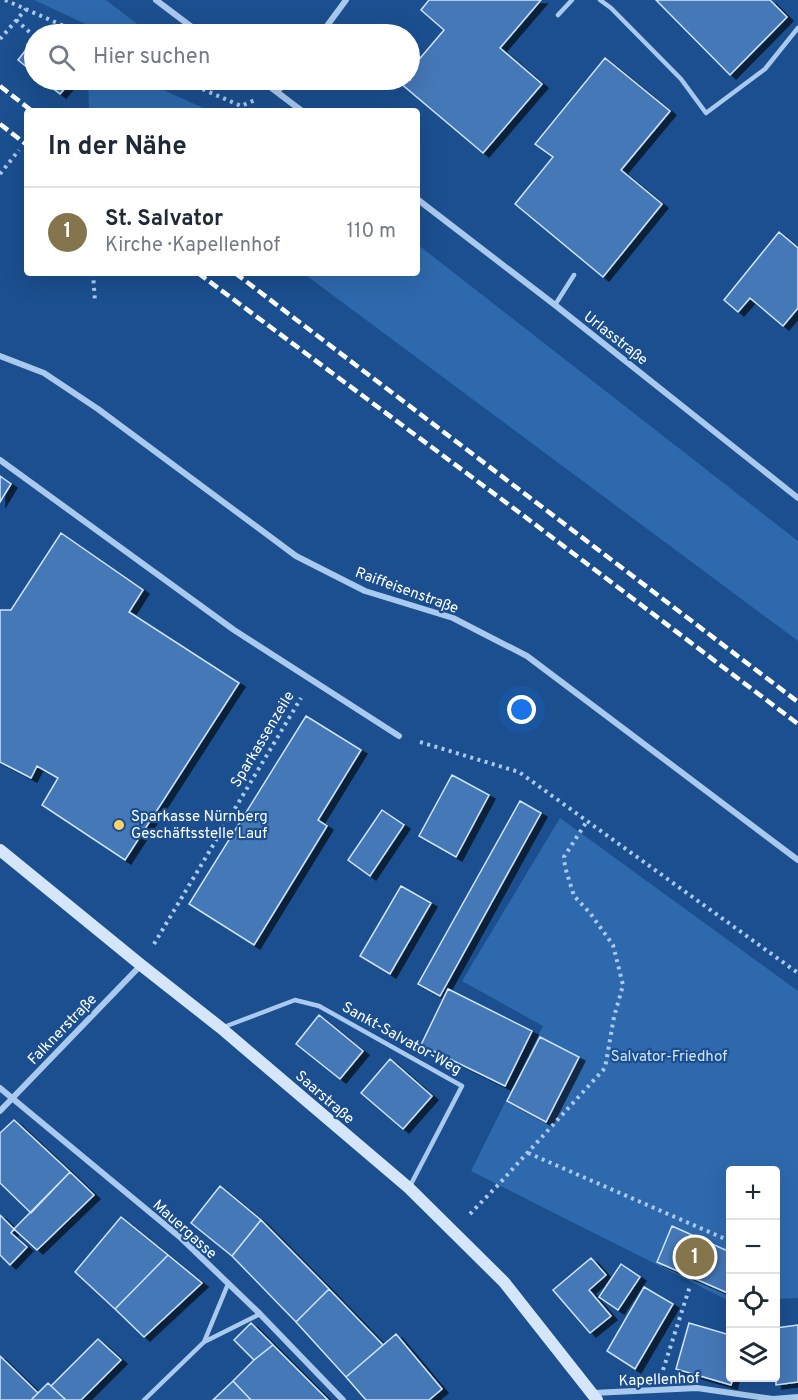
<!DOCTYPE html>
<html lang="de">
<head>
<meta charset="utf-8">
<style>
	body { margin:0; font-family:Overpass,sans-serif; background:#f6f6f7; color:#1f2937 }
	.controls { position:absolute; right:18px; bottom:18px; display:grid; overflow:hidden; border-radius:6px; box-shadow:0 6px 24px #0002 }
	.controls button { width:54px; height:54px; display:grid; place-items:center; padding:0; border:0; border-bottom:2px solid #e0e1e3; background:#fff; color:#1f2937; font:30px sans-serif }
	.you { position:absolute; left:522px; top:710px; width:21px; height:21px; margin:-15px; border:4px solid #fff; border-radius:50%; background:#1a73e8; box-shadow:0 0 0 9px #1a73e833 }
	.badge { display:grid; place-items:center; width:39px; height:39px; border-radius:50%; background:#84754c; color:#fff; font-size:20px; font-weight:700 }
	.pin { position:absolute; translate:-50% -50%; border:3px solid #fff; box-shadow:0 2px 6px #0006 }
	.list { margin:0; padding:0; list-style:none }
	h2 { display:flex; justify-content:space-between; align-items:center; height:78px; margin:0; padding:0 24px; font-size:26px }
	h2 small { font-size:20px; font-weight:400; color:#747a83 }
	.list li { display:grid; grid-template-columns:39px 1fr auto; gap:18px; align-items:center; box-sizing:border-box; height:90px; padding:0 24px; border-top:2px solid #e0e1e3 }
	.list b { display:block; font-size:22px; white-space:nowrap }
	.list p { margin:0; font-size:20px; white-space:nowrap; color:#747a83 }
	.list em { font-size:20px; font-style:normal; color:#747a83 }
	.icon { flex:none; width:33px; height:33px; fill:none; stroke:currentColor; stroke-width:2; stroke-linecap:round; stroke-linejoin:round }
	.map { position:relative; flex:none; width:798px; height:1400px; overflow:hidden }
	.search { position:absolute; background:#fff; box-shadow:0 6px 24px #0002; left:24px; top:24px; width:396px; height:66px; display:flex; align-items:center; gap:15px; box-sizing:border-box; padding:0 21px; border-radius:33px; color:#747a83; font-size:22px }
	.panel { position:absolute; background:#fff; box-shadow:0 6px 24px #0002; left:24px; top:108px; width:396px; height:168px; border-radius:6px }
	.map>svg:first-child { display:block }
</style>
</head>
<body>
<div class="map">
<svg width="798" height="1400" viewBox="0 0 798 1400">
	<defs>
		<filter id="shadow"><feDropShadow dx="6" dy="4" stdDeviation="0" flood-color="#0009"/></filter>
	</defs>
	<rect width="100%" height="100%" fill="#1b4f8f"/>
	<path fill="#2e69ad" d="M34 0H106L150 34H107Z
		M88 80H141L210 111H92L89 109Z
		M417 244 798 541V641L303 273H417Z
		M560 818 798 991V1298L776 1299V1170H730V1300H727L471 1171 543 1026 462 981Z"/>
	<path fill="#4478b7" stroke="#cfe3fa" stroke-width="1.5" filter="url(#shadow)" d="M429 0H541L500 48 542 84 483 153 399 82 402 80H410V70L444 30 421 10Z
		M656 0H770L787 17 730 75Z
		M33 41 34 43V73L18 60Z
		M605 58 670 111 621 170 662 204 603 277 515 204 553 157 535 144Z
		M42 80H72L60 94Z
		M779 232 798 248V308L783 326 750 298 738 312 724 300Z
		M0 476 11 484 0 502Z
		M61 533 143 590 129 612 239 683 125 860 42 805 58 778 37 766 31 778 0 762V610H11Z
		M306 716 361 750 318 820 327 826 254 945 189 904Z
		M452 775 489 795 456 857 419 836Z
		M520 801 541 813 440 996 418 984Z
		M382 810 404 825 370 876 348 860Z
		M401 886 431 903 390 974 360 956Z
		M448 989 532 1031 505 1086 421 1045Z
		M319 1015 363 1051 340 1079 296 1044Z
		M540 1037 579 1057 546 1122 507 1101Z
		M390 1059 432 1096 403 1129 361 1093Z
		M14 1120 70 1172 31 1213 0 1183V1133Z
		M70 1172 94 1195 37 1250 14 1229Z
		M220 1186 261 1220 232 1256 191 1223Z
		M0 1215 14 1229 11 1233 27 1247 10 1265 0 1255Z
		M121 1217 168 1255 115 1309 75 1272Z
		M261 1220 329 1289 296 1322 232 1256Z
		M672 1226 730 1252V1294L657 1262Z
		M168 1255 202 1283 144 1337 115 1309Z
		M591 1258 606 1275 589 1290 611 1316 590 1333 553 1290Z
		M621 1264 640 1277 618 1310 599 1297Z
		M644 1287 673 1304 635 1369 607 1351Z
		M329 1289 383 1345 346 1377 296 1322Z
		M251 1323 273 1345 254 1360 234 1340Z
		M689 1323 730 1335V1378H733L731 1385 676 1369Z
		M798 1325V1382L776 1385V1328Z
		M396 1334 442 1389 429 1400H366L346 1377Z
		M98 1339 121 1360 81 1400H66L51 1386Z
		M273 1345 328 1400H251L233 1381 254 1360Z
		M0 1356 38 1393 31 1400H0Z
		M233 1381 251 1400H213Z
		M48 1383 51 1386 66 1400H31Z"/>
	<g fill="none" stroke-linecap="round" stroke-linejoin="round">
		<path stroke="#a9c9ee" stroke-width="4" stroke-dasharray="3 4.5" stroke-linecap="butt" d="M5 0 82 34
			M16 20 34 36
			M0 39 26 9
			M182 80 241 106 255 100
			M0 174 19 150
			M93 273 95 302
			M420 742 519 772 798 973
			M154 944 301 698
			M528 1153 730 1241
			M470 1214 498 1185 605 1068 614 1017 623 985 613 945 590 913 574 896 565 867 564 857 587 821
			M663 1370 690 1286"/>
		<path stroke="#a9c9ee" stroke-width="4.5" d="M600 0 611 8 681 79 706 113 765 69 798 28
			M558 15 572 0
			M555 305 574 275
			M224 1027 295 1000 319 1006 462 1086 410 1186
			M204 1342 228 1284
			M144 1400 204 1342 260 1314"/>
		<path stroke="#a9c9ee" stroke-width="6" d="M156 0 201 34
			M321 34 346 0
			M261 80 302 111
			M277 92 287 80
			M417 199 555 305 798 498
			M0 356 44 373 98 409 296 556 365 591 453 618 527 656 798 860
			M0 460 234 630 399 736
			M0 1088 181 1238 260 1314 343 1400
			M0 1111 141 965
			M593 1393 697 1388 773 1399 798 1397"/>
		<path stroke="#d6e6fa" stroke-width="12" d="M0 850 141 965 221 1028 409 1188 504 1282 597 1400"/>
		<path stroke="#fff" stroke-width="4.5" stroke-dasharray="10 4.5" stroke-linecap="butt" d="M0 86 32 111
			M0 124 27 145
			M198 273 524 516 798 724
			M235 273 798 702"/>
	</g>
	<circle fill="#ffd166" stroke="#1b4f8f" stroke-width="2" cx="119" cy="825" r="6"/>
	<g text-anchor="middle" stroke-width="4.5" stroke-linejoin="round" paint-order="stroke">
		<g font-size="15" fill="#fff" stroke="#1b4f8f">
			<text transform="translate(616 338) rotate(38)" y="5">Urlasstraße</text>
			<text transform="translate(407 590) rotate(20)" y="5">Raiffeisenstraße</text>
			<text transform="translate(262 739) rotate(-59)" y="5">Sparkassenzeile</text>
			<text transform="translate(62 1029) rotate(-46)" y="5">Falknerstraße</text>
			<text transform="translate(402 1038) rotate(29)" y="5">Sankt-Salvator-Weg</text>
			<text transform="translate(325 1097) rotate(41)" y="5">Saarstraße</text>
			<text transform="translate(185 1229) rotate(42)" y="5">Mauergasse</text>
			<text transform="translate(659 1379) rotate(-2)" y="5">Kapellenhof</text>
		</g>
		<g font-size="15" fill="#fff" stroke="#1b4f8f" text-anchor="start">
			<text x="131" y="821">Sparkasse Nürnberg<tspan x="131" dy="17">Geschäftsstelle Lauf</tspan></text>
		</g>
		<g font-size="15" fill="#cfe3fa" stroke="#1b4f8f">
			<text x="669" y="1061">Salvator-Friedhof</text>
		</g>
	</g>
</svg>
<div class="controls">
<button>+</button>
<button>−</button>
<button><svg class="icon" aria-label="locate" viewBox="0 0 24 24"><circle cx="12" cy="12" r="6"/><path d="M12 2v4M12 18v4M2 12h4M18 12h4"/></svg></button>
<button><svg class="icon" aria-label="layers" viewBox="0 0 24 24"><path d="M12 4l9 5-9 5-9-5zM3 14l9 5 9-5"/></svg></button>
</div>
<div class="you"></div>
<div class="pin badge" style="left:695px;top:1257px">1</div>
<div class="search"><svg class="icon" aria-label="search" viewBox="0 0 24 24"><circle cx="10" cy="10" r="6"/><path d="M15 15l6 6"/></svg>Hier suchen</div>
<section class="panel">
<h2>In der Nähe<small></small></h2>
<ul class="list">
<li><span class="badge">1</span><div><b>St. Salvator</b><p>Kirche · Kapellenhof</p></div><em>110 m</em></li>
</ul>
</section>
</div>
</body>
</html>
